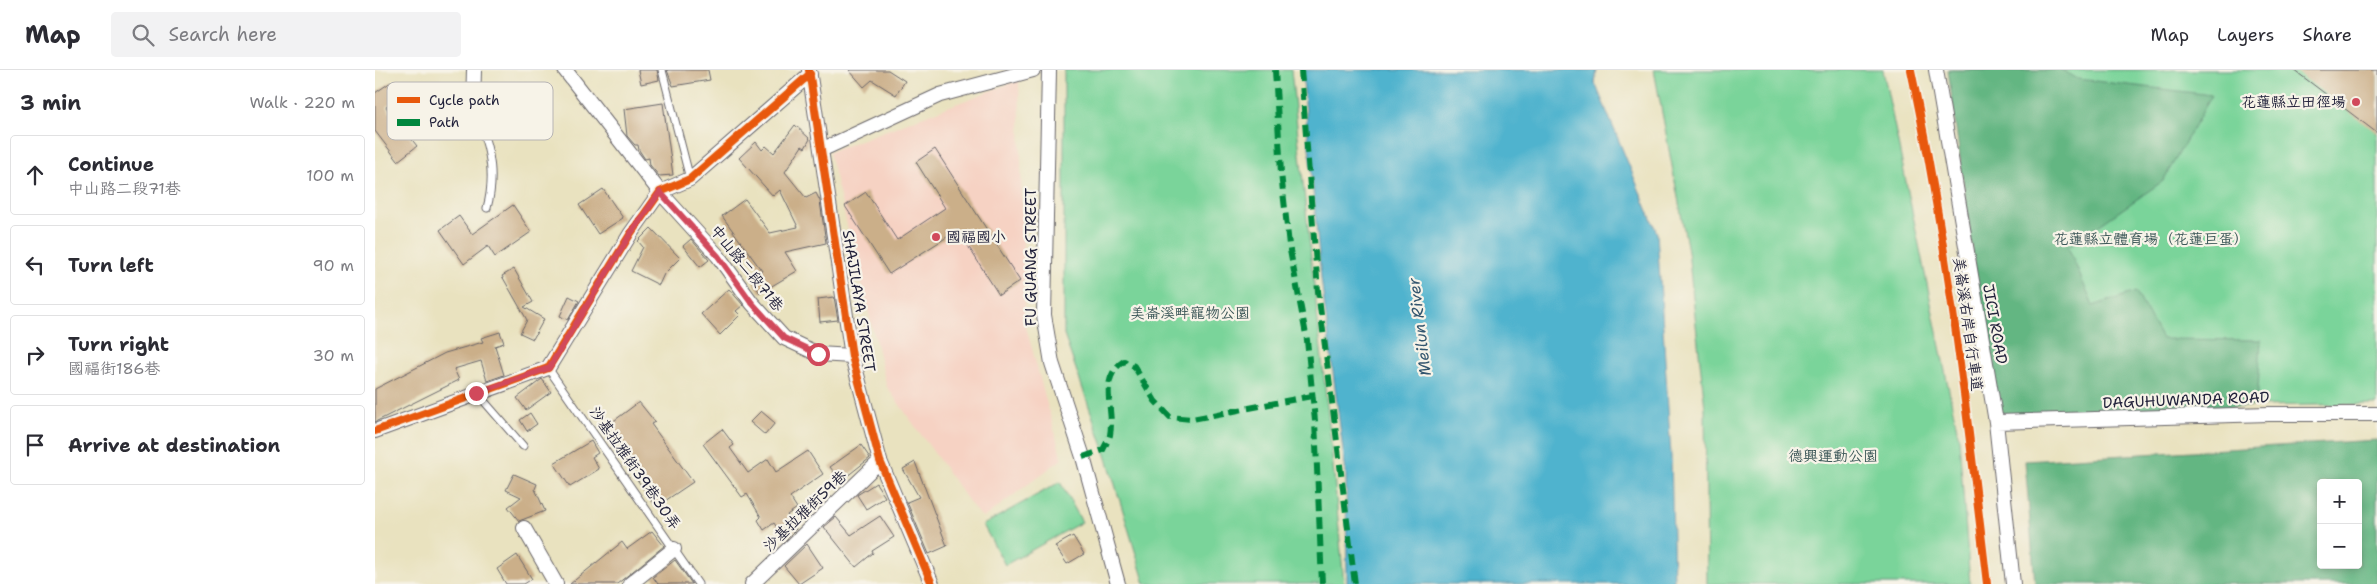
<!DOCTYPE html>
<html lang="en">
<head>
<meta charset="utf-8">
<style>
	body { margin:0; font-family:"Shantell Sans","LXGW WenKai TC",sans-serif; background:#f2f2f3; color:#2b2b33 }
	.controls { position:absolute; right:15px; bottom:15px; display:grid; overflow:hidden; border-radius:5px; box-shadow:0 2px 8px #0003 }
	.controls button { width:45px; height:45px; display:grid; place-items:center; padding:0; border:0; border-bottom:1px solid #e1e1e2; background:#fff; color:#2b2b33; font:25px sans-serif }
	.stop { position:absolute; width:15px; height:15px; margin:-11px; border:4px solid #d1495b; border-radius:50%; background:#fff }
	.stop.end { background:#d1495b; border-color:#fff; box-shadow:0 1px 5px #0008 }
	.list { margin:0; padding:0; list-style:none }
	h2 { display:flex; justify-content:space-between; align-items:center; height:65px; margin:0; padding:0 20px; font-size:21px }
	h2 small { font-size:16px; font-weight:400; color:#7c7c81 }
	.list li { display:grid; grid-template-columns:32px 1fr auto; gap:15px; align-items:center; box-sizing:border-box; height:80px; margin:0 10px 10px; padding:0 10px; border:1px solid #e1e1e2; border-radius:5px }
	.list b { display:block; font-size:19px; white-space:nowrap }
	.list p { margin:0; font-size:16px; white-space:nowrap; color:#7c7c81 }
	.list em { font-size:16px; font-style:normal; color:#7c7c81 }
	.icon { flex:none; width:28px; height:28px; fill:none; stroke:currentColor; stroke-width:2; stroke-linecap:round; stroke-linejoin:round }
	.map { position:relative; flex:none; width:2002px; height:514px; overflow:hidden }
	header { display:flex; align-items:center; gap:30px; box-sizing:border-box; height:70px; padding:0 25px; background:#fff; border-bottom:1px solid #e1e1e2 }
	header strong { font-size:24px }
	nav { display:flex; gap:28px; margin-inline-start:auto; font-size:18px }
	.search { width:350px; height:45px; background:#f2f2f3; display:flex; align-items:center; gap:12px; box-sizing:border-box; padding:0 18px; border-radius:5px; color:#7c7c81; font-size:19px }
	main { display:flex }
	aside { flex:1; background:#fff }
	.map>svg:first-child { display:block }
</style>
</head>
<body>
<header>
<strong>Map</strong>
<div class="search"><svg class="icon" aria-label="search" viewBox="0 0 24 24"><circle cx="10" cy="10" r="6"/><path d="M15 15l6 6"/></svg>Search here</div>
<nav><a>Map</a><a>Layers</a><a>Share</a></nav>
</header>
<main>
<aside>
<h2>3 min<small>Walk · 220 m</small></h2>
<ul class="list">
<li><svg class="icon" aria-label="ahead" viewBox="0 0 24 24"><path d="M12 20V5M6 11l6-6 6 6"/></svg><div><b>Continue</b><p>中山路二段71巷</p></div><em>100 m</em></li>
<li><svg class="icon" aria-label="left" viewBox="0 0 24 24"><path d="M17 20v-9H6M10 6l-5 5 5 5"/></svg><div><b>Turn left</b></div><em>90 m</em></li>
<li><svg class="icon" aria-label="right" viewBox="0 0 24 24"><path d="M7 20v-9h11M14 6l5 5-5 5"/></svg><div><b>Turn right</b><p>國福街186巷</p></div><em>30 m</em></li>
<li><svg class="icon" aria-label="arrive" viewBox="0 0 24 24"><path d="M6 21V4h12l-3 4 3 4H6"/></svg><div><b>Arrive at destination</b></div></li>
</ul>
</aside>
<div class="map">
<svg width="2002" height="514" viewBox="0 0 2002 514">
	<rect width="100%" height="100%" fill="#f7f3e8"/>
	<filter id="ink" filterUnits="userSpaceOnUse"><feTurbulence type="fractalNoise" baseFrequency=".02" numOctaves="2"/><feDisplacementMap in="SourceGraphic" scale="10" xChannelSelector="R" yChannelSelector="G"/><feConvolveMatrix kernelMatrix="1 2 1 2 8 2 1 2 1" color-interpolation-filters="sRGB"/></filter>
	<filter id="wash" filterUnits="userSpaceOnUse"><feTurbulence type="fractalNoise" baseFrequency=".0096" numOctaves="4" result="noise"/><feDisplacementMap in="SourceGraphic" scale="20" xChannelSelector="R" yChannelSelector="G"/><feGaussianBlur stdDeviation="1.12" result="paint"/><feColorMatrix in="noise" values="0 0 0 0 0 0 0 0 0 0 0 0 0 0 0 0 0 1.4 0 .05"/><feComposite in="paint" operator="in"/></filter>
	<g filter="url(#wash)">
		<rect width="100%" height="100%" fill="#e9e2bf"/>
		<path fill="#f6d2c3" d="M644 10 650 253 687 389 608 448 600 440 512 317 454 82Z"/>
		<path fill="#7ad49a" stroke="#4e7b6a" d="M689 0H916L956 373 969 514H770L732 388 689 265Z
			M1279 0H1508L1584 369 1595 514H1332L1330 338 1313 181Z
			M1576 0H2002V334L1634 340Z
			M685 412 707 452 630 495 608 455Z"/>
		<path fill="#63b682" stroke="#426c5e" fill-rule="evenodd" d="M1573 0H1687L1703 9 1837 25 1788 111 1693 177 1718 236 1761 222 1787 269 1886 270 1882 336 1621 352Z
			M2002 370V514H1660L1650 391ZM1946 413H1983V495H1946Z"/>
		<path fill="#4fb3ce" stroke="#386a84" d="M927 0H1222L1220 13 1282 163 1296 385 1299 514H972L971 404 946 208Z"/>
		<g id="blocks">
			<path fill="#cbaf89" d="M263 0H282L284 10 266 14Z
				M292 0H333L335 10 298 16Z
				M474 0H513L530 11 521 25 497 10 489 17Z
				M1919 0H2002V63Z
				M16 12 27 25 11 37 42 76 23 91 0 61V23Z
				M288 33 298 105 284 106 275 95 274 88 270 89 264 80 263 75H260L252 66 249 39Z
				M420 55 435 69 430 78 427 76 410 102 431 128 441 123 445 131 451 173 410 182 422 201 385 223 376 208 387 201 347 146 370 129 395 163 423 157 405 120 398 126 364 88 381 72 387 80 391 76 399 83Z
				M560 79 645 211 624 225 583 160 514 204 470 136 491 122 522 170 570 138 541 92Z
				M228 119 248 148 223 164 204 135Z
				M138 135 156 162 120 187 113 176 89 194 65 160 84 146 97 164Z
				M276 158 305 188 289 204 284 215 256 201 268 177 263 171Z
				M316 169 334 190 325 197 308 176Z
				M139 199 158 232 149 237 169 249 158 269 145 263 152 250 127 206Z
				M354 219 368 235 361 241 365 245 345 265 326 244Z
				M194 226 204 231 193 250 185 246Z
				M459 227 463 250 445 252 443 229Z
				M125 262 129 273 120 276 129 305 112 311 106 291 79 299 84 310 0 352V319L70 283 108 272 106 268Z
				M167 309 176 322 151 340 142 328Z
				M264 332 280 352 276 354 318 412 281 437 246 386 251 383 232 356Z
				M386 341 400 353 390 365 375 352Z
				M155 343 162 354 152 361 145 350Z
				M347 359 359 375 355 378 373 403 393 389 401 402 433 381 448 404 415 427 422 438 412 445 421 459 410 470 399 453 389 460 383 450 386 447 372 424 367 427 328 374Z
				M216 371 223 383 217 387 224 399 195 417 179 393Z
				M486 375 495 388 466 411 455 397Z
				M540 392 572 476 554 484 532 432 544 427 528 399Z
				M139 404 162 414 160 419 170 441 144 451 133 437 146 427 131 420Z
				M501 413 510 427 491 439 482 425Z
				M505 446 519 467 497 481 498 483 481 497 449 457 461 447 476 465Z
				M277 461 289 476 242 514H195L247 472 252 479Z
				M698 466 709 484 692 494 680 476Z
				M432 474 448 498 424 514 409 496Z
				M142 485 157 509 149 514H131L122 499Z
				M300 490 317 514H283L278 507Z"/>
		</g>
	</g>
	<g filter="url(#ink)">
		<use href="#blocks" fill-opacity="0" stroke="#686569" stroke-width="1"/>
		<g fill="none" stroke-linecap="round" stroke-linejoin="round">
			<g stroke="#686569" stroke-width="9">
				<path id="lane" d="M287 0 315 109
					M105 54C116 83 120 108 112 138
					M173 298 323 514
					M102 323 148 376"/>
			</g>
			<g stroke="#686569" stroke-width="16">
				<path id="street" d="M99 0 98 34 105 54
					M190 0 285 122 343 186 377 233 409 268 443 284 477 286
					M434 0 477 286 505 391 557 514
					M674 0 669 245 677 293 708 387 743 514
					M1561 0 1621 352 1638 514
					M446 80 565 25 658 0
					M1621 352 1894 344H2002
					M0 361 173 298 256 163 285 122 315 109 435 4
					M149 458 181 514
					M255 514 299 479
					M377 514 505 391"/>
			</g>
			<use href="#lane" stroke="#fff" stroke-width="7"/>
			<use href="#street" stroke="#fff" stroke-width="14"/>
			<path stroke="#00873e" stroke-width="6" stroke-dasharray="12 6" stroke-linecap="butt" d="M900 0 906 103 914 175 932 270 940 351 947 514
				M926 0 943 221 980 514
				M708 387 728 380C730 375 734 370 735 365 740 339 722 309 749 291L759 296 780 331 795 347 817 349 937 326"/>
			<g stroke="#f7f3e8" stroke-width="11">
				<path id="cycleway" d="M434 0 477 286 505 391 557 514
					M1536 0C1572 170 1592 342 1612 514
					M0 361 173 298 256 163 285 122 315 109 435 4"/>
			</g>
			<use href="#cycleway" stroke="#e8590c" stroke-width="8"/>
		</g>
	</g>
	<g fill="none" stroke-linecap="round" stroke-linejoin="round" filter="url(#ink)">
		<path stroke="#d1495b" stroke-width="6" d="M101 323 174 298 256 163 285 122 343 186 377 233 409 268 443 284"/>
	</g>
	<g fill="#d1495b" stroke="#f7f3e8" stroke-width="2">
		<circle cx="1981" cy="32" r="5"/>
		<circle cx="561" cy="167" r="5"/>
	</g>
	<g text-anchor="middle" stroke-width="4.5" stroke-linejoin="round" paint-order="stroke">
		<g font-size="15" fill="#22223b" stroke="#f7f3e8" text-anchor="end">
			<text x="1971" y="37">花蓮縣立田徑場</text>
			<text x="571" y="172" text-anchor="start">國福國小</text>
		</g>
		<g font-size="15" fill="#3c5758" stroke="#f7f3e8">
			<text x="1776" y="174">花蓮縣立體育場（花蓮巨蛋）</text>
			<text x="815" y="248">美崙溪畔寵物公園</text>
			<text x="1458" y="391">德興運動公園</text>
		</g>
		<g font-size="15" fill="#22223b" stroke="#f7f3e8">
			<text transform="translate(656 187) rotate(-90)" y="5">FU GUANG STREET</text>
			<text transform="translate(372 198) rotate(51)" y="5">中山路二段71巷</text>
			<text transform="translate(484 231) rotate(81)" y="5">SHAJILAYA STREET</text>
			<text transform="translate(1593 254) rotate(82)" y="5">美崙溪右岸自行車道</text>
			<text transform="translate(1620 254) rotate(80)" y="5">JICI ROAD</text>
			<text transform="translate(1811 330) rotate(-2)" y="5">DAGUHUWANDA ROAD</text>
			<text transform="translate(260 398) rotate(55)" y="5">沙基拉雅街39巷30弄</text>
			<text transform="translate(430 441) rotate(-44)" y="5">沙基拉雅街59巷</text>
		</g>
		<g font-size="16" font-style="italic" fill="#32556e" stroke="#f7f3e8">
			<text transform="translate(1044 257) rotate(-97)" y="6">Meilun River</text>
		</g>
	</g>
	<rect x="12" y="12" width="166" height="58" rx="8" fill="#f7f3e8" stroke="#b7b4b4" stroke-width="1"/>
	<rect x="22" y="27" width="23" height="6" fill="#e8590c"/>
	<rect x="22" y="49" width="23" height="7" fill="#00873e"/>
	<g font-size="14" fill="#22223b">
		<text x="54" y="35">Cycle path</text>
		<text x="54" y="57">Path</text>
	</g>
</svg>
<div class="controls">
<button>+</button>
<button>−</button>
</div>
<div class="stop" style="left:443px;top:284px"></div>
<div class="stop end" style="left:101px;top:323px"></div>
</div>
</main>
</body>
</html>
